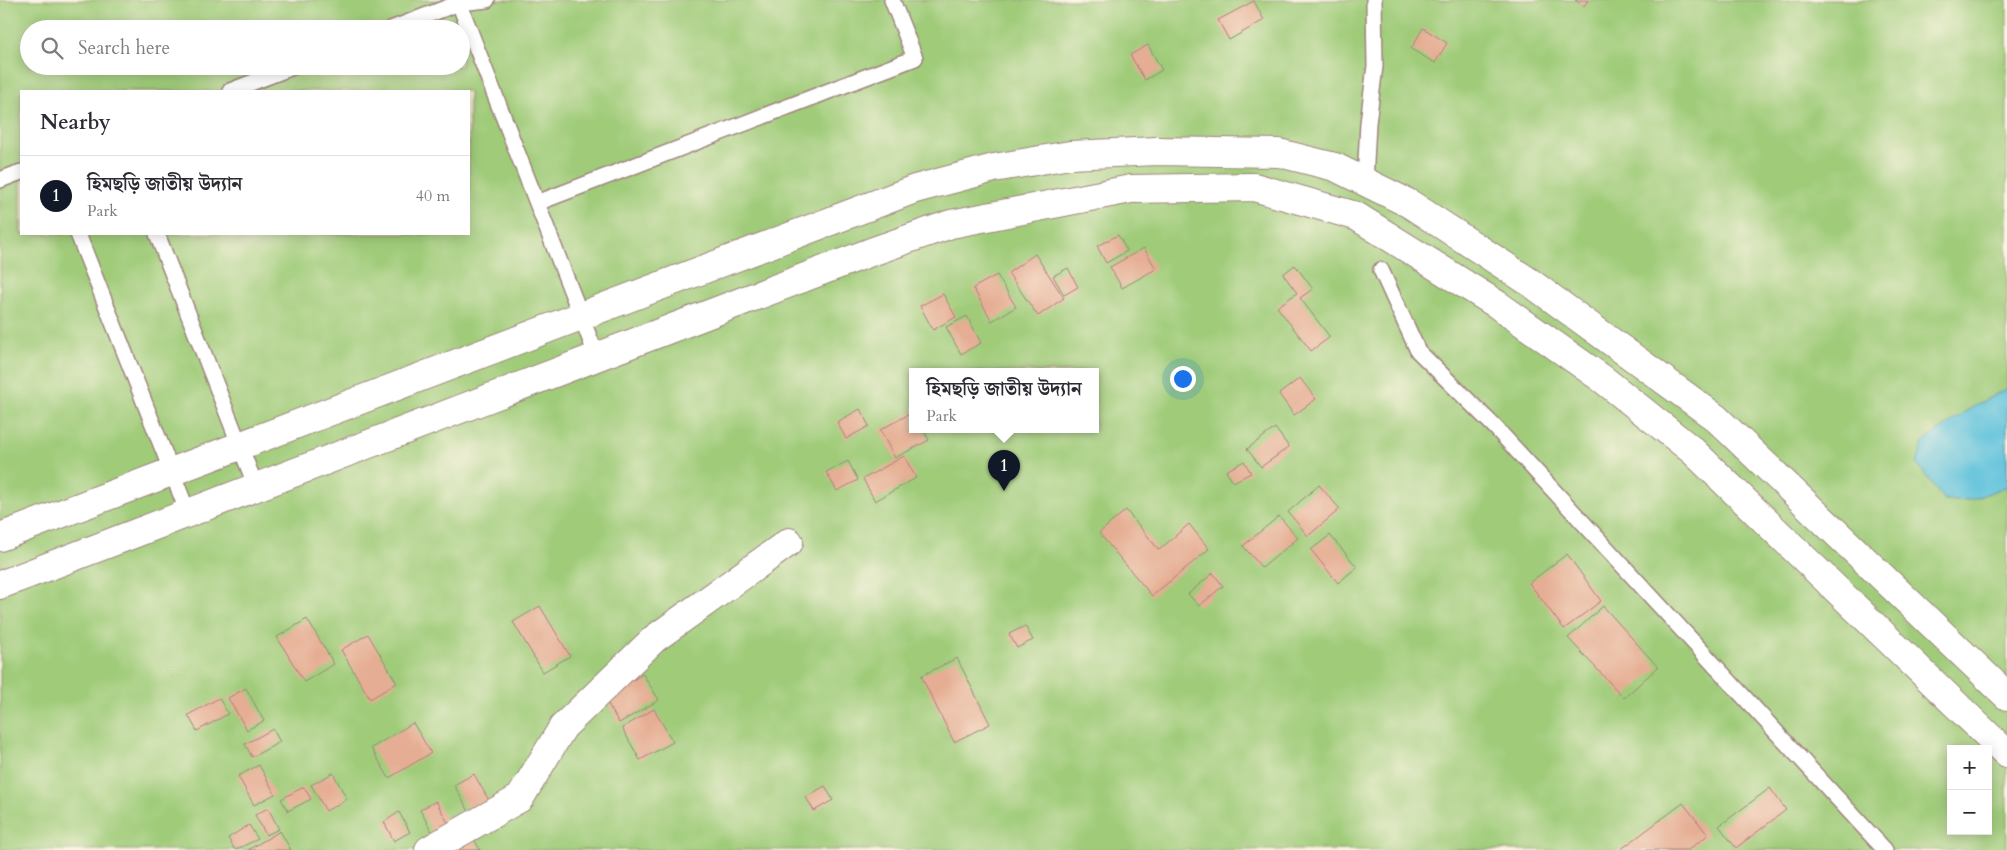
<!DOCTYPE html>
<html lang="en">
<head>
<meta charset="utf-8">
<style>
	body { margin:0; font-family:Cardo,"Noto Serif Bengali",serif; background:#f2f2f3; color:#2b2b33 }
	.controls { position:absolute; right:15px; bottom:15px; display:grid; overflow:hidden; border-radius:0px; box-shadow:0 2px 12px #0003 }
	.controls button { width:45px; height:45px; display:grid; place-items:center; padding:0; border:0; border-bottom:1px solid #e1e1e2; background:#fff; color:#2b2b33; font:25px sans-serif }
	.you { position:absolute; left:1182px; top:378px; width:18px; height:18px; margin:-12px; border:4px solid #fff; border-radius:50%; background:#1a73e8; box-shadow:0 0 0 8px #1a73e833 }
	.badge { display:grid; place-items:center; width:32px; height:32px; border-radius:50%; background:#111827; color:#fff; font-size:16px; font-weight:700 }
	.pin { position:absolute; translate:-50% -41px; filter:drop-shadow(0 1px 2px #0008) }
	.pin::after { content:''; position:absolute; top:26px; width:18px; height:15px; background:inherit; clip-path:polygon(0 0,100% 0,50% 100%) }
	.popup { position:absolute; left:909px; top:368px; width:190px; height:65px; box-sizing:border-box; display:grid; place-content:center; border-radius:0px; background:#fff; filter:drop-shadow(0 1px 4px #0005); font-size:16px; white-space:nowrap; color:#7c7c81 }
	.popup b { font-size:19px; color:#2b2b33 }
	.popup::after { content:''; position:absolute; left:50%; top:100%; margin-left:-10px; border:10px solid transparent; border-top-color:#fff }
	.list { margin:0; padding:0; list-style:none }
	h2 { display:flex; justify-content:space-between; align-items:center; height:65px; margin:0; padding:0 20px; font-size:21px }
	h2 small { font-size:16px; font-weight:400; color:#7c7c81 }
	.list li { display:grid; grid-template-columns:32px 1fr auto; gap:15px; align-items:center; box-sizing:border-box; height:80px; padding:0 20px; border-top:1px solid #e1e1e2 }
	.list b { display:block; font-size:19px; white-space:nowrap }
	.list p { margin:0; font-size:16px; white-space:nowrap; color:#7c7c81 }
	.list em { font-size:16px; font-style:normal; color:#7c7c81 }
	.icon { flex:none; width:28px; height:28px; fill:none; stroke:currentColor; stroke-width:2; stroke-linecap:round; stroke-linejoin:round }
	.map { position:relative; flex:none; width:2007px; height:850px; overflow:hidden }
	.search { position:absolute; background:#fff; box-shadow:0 2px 12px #0003; left:20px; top:20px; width:450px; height:55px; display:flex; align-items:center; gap:12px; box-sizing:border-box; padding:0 18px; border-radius:28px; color:#7c7c81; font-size:19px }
	.panel { position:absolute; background:#fff; box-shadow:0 2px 12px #0003; left:20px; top:90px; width:450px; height:145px; border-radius:0px }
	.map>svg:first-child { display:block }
</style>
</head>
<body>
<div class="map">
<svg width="2007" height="850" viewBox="0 0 2007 850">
	<rect width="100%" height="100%" fill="#fcf5e5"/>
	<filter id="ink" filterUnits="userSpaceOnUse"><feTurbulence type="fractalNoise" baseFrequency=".02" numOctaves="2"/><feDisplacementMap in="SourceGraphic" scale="10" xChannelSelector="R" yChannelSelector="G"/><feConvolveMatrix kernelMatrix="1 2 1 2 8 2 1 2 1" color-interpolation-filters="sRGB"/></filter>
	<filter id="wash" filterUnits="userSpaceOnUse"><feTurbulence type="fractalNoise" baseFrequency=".0096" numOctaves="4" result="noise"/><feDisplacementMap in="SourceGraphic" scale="20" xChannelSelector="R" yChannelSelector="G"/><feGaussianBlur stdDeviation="1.12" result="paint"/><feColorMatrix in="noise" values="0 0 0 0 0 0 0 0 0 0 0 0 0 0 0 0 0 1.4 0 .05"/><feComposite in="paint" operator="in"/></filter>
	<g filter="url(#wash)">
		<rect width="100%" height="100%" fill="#f3e8cd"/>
		<path fill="#a0cc7a" stroke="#757652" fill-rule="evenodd" d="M0 0H2007V850H0ZM29 29H461V66H29ZM21 91H469V234H21ZM913 372H1095V430H913ZM1951 749H1988V831H1951Z"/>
		<path fill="#5ec2dd" stroke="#547084" d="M2007 388V486L1971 500H1944L1917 464 1923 442 1966 411Z"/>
		<g id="blocks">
			<path fill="#e5ad93" d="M1575 0H1588L1584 6Z
				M1254 1 1264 20 1229 40 1218 20Z
				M1423 28 1447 43 1435 63 1411 49Z
				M1148 45 1162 70 1145 80 1130 55Z
				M1118 235 1127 251 1106 263 1097 246Z
				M1144 248 1156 269 1122 288 1110 267Z
				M1035 254 1064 298 1038 316 1008 273Z
				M1295 265 1313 289 1300 298 1330 337 1311 351 1277 307 1297 293 1283 274Z
				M1068 268 1078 287 1064 295 1053 276Z
				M997 275 1016 307 992 321 973 288Z
				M943 294 956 317 933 330 920 306Z
				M967 316 981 343 961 354 946 327Z
				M1300 378 1316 399 1294 415 1279 394Z
				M860 409 869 426 846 439 837 422Z
				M913 412V430H923L929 440 895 458 880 430Z
				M1275 428 1289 447 1261 467 1247 449Z
				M904 456 916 478 875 501 863 479Z
				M848 461 858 480 837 491 826 472Z
				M1244 461 1251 473 1233 482 1226 471Z
				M1319 485 1340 509 1308 536 1288 512Z
				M1126 510 1159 550 1189 524 1209 549 1152 596 1099 533Z
				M1279 516 1298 538 1262 568 1243 546Z
				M1330 535 1357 567 1338 583 1311 550Z
				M1567 554 1601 601 1564 629 1529 583Z
				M1213 573 1223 586 1199 606 1188 594Z
				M540 606 570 656 543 672 513 622Z
				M1603 606 1658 667 1624 698 1568 638Z
				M307 619 334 664 304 682 277 637Z
				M1025 626 1033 640 1017 648 1009 634Z
				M368 634 397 683 370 699 341 650Z
				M957 658 990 724 954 742 921 676Z
				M643 674 659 700 619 723 604 697Z
				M246 688 264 721 247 730 228 698Z
				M219 698 228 714 197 731 188 715Z
				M654 709 673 742 640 760 622 728Z
				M413 723 431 753 389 778 371 748Z
				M273 729 280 742 252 757 245 744Z
				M259 765 275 794 254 805 238 776Z
				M333 773 347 799 326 811 311 785Z
				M474 774 491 804 471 815 454 785Z
				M825 786 833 800 814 811 806 797Z
				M304 787 311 799 288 811 281 799Z
				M1770 788 1786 810 1736 848 1719 826Z
				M436 801 452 830 436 839 420 810Z
				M1683 803 1708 835 1688 850H1620Z
				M268 808 279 829 266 835 255 815Z
				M399 812 410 832 394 841 384 822Z
				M249 825 258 839 235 850 228 838Z
				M280 831 291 850H248Z
				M474 839 480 850H460L459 848Z"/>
		</g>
	</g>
	<g filter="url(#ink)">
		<use href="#blocks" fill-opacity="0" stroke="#9e847c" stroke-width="1"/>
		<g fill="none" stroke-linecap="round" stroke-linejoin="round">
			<g stroke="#9e847c" stroke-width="18">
				<path id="service" d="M459 3 487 0
					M391 29 459 3 597 357
					M230 91 295 66
					M0 180 21 172
					M1365 182 1368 123 1375 66 1374 0
					M537 203 915 58 892 0
					M78 234 188 513
					M157 234 256 487
					M1381 270 1418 351 1494 426 1885 850"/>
			</g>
			<g stroke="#9e847c" stroke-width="30">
				<path id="minor" d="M0 537 915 189 994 168 1070 155 1157 151 1279 153 1335 167 1410 204 1531 283 1716 418 2007 696
					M0 585 871 252 951 224 1131 189 1254 187 1356 216 1498 305 1604 380 1693 451 2007 754
					M429 850 520 798 563 727 654 639 789 542"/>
			</g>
			<use href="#service" stroke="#fff" stroke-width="15"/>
			<use href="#minor" stroke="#fff" stroke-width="28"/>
		</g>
	</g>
</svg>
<div class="controls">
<button>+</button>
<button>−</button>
</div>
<div class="you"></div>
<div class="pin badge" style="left:1004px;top:491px">1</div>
<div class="popup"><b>হিমছড়ি জাতীয় উদ্যান</b>Park</div>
<div class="search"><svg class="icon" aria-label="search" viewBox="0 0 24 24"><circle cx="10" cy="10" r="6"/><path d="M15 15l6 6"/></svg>Search here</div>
<section class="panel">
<h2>Nearby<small></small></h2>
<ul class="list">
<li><span class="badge">1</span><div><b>হিমছড়ি জাতীয় উদ্যান</b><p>Park</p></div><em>40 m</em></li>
</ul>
</section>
</div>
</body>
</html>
